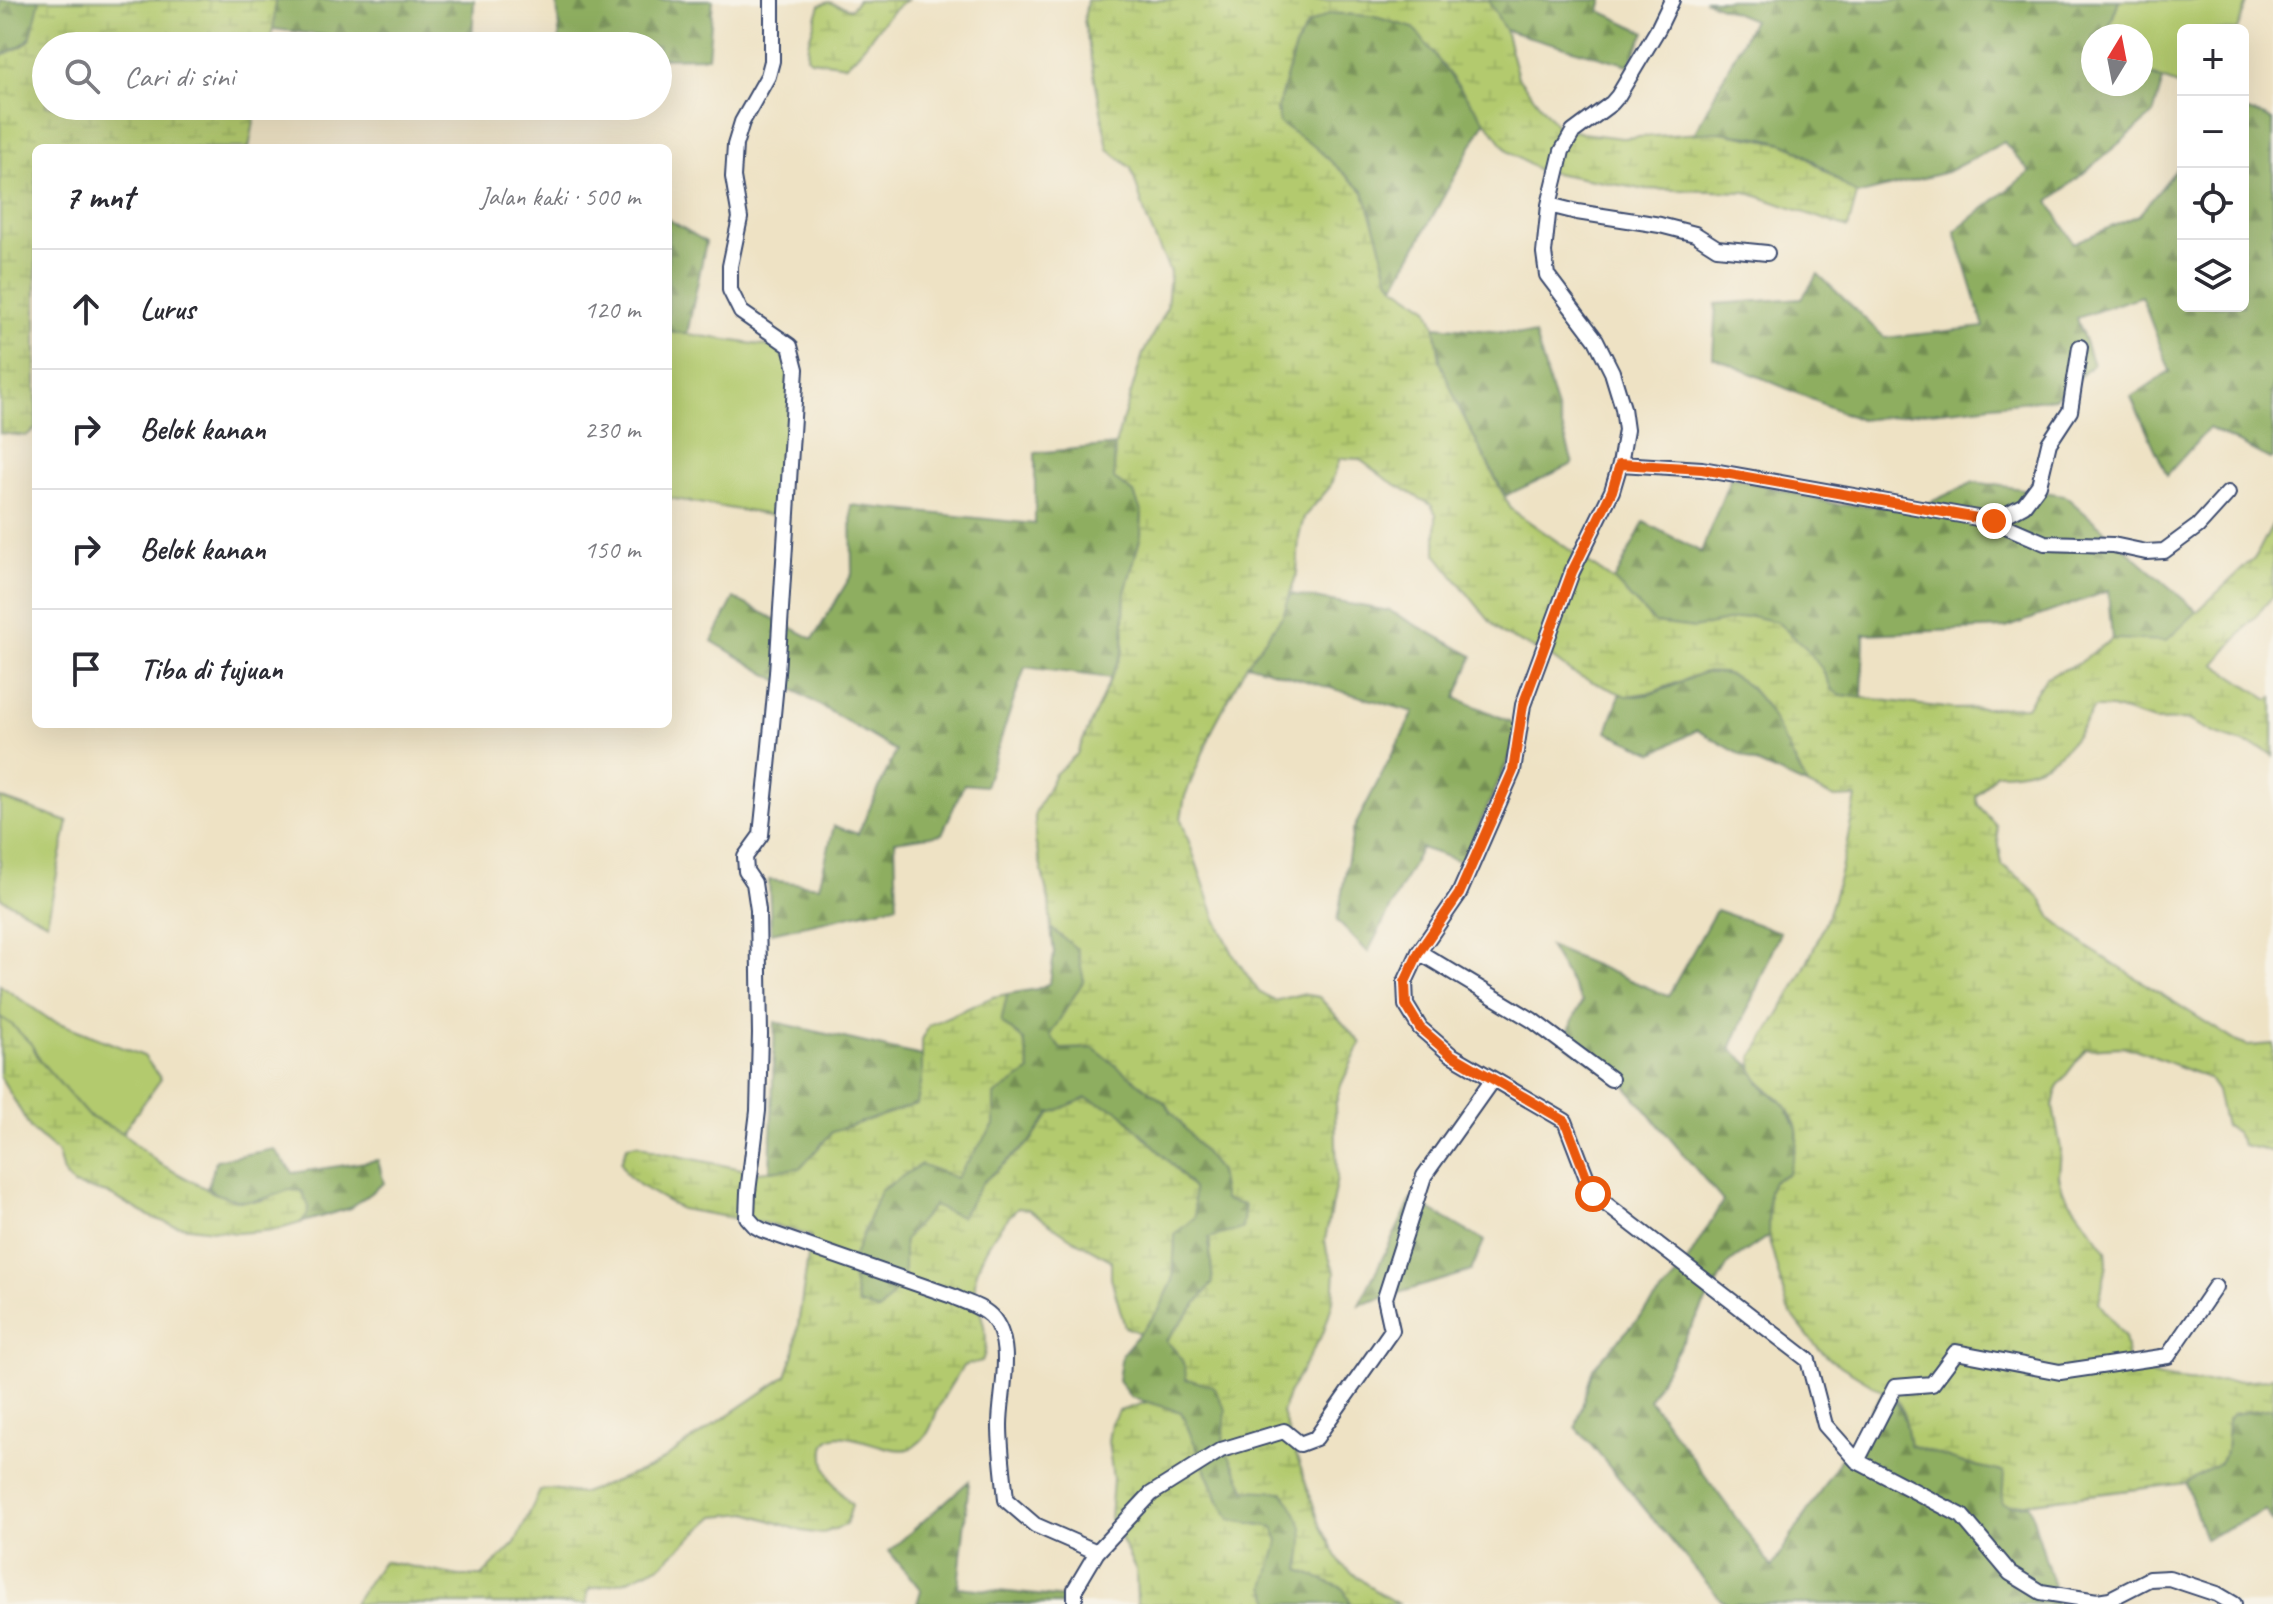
<!DOCTYPE html>
<html lang="id">
<head>
<meta charset="utf-8">
<style>
	body { margin:0; font-family:Caveat,sans-serif; background:#f7f7f7; color:#2b2b33 }
	.controls { position:absolute; right:24px; top:24px; display:grid; overflow:hidden; border-radius:12px; box-shadow:0 8px 32px #0002 }
	.controls button { width:72px; height:72px; display:grid; place-items:center; padding:0; border:0; border-bottom:2px solid #e1e1e2; background:#fff; color:#2b2b33; font:40px sans-serif }
	.compass { position:absolute; left:2081px; top:24px; width:72px; height:72px; border-radius:50%; background:#fff; box-shadow:0 8px 32px #0002; rotate:10deg }
	.stop { position:absolute; width:24px; height:24px; margin:-18px; border:6px solid #ea580c; border-radius:50%; background:#fff }
	.stop.end { background:#ea580c; border-color:#fff; box-shadow:0 2px 8px #0008 }
	.list { margin:0; padding:0; list-style:none }
	h2 { display:flex; justify-content:space-between; align-items:center; height:104px; margin:0; padding:0 32px; font-size:34px }
	h2 small { font-size:26px; font-weight:400; color:#7c7c81 }
	.list li { display:grid; grid-template-columns:52px 1fr auto; gap:24px; align-items:center; box-sizing:border-box; height:120px; padding:0 32px; border-top:2px solid #e1e1e2 }
	.list b { display:block; font-size:30px; white-space:nowrap }
	.list em { font-size:26px; font-style:normal; color:#7c7c81 }
	.icon { flex:none; width:44px; height:44px; fill:none; stroke:currentColor; stroke-width:2; stroke-linecap:round; stroke-linejoin:round }
	.map { position:relative; flex:none; width:2273px; height:1604px; overflow:hidden }
	.search { position:absolute; background:#fff; box-shadow:0 8px 32px #0002; left:32px; top:32px; width:640px; height:88px; display:flex; align-items:center; gap:20px; box-sizing:border-box; padding:0 28px; border-radius:44px; color:#7c7c81; font-size:30px }
	.panel { position:absolute; background:#fff; box-shadow:0 8px 32px #0002; left:32px; top:144px; width:640px; height:584px; border-radius:12px }
	.map>svg:first-child { display:block }
</style>
</head>
<body>
<div class="map">
<svg width="2273" height="1604" viewBox="0 0 2273 1604">
	<defs>
		<pattern id="forest-firs" width="22" height="20" patternUnits="userSpaceOnUse" patternTransform="scale(2)"><rect width="22" height="20" fill="#8eae61"/><path d="M5 1l3.5 6h-7zM16 11l3.5 6h-7z" fill="#738e53"/></pattern>
		<pattern id="wetland-marsh" width="20" height="14" patternUnits="userSpaceOnUse" patternTransform="scale(2)"><rect width="20" height="14" fill="#b3ca6e"/><path d="M1 5h8M5 5V1M11 12h8M15 12V8" fill="none" stroke="#99ae62"/></pattern>
	</defs>
	<rect width="100%" height="100%" fill="#f7f3e8"/>
	<filter id="ink" filterUnits="userSpaceOnUse"><feTurbulence type="fractalNoise" baseFrequency=".0125" numOctaves="2"/><feDisplacementMap in="SourceGraphic" scale="16" xChannelSelector="R" yChannelSelector="G"/><feConvolveMatrix kernelMatrix="1 2 1 2 8 2 1 2 1" color-interpolation-filters="sRGB"/></filter>
	<filter id="wash" filterUnits="userSpaceOnUse"><feTurbulence type="fractalNoise" baseFrequency=".006" numOctaves="4" result="noise"/><feDisplacementMap in="SourceGraphic" scale="32" xChannelSelector="R" yChannelSelector="G"/><feGaussianBlur stdDeviation="1.8" result="paint"/><feColorMatrix in="noise" values="0 0 0 0 0 0 0 0 0 0 0 0 0 0 0 0 0 1.4 0 .05"/><feComposite in="paint" operator="in"/></filter>
	<g filter="url(#wash)">
		<rect width="100%" height="100%" fill="#eee2c4"/>
		<path fill="#b3ca6e" stroke="#677c66" stroke-width="2" d="M2119 0H2248L2237 30H2183V87L2141 71V36H2106Z
			M668 331 780 348 794 364 775 516 668 498Z
			M0 798 68 822 47 922 0 898Z
			M0 985 49 1019 144 1056 161 1079 122 1133 88 1116 41 1062 31 1044 11 1024 0 1017Z"/>
		<path fill="url(#forest-firs)" stroke="#546e60" stroke-width="2" d="M0 0H40C31 37 38 40 0 56Z
			M275 0H474L472 46H404L273 29Z
			M557 0H713L708 57 658 58V46H560Z
			M1488 0H1603L1600 11 1645 32 1629 65 1505 30Z
			M1704 0H2119L2106 36H2093V84H2141V71L2163 80 2153 115 2049 202 2074 243 2139 215 2183 161V306H2243V109L2273 120V457L2270 459 2209 428 2167 475 2131 397 2170 371 2141 296 2077 318 2093 365 2055 398 1860 420 1713 357 1716 304 1802 298 1818 274 1885 338 1984 327 1955 231 2030 172 2004 142 1947 172 1857 195C1836 180 1815 159 1792 147 1769 135 1720 132 1694 134L1753 20Z
			M1331 13 1372 16 1414 28 1485 121 1395 285 1388 277 1378 235 1363 191 1315 147 1279 123 1277 109 1295 47 1308 24Z
			M668 219 706 242 687 334 668 331Z
			M1435 326 1535 335 1573 464 1505 496 1458 406 1440 361Z
			M1115 445 1114 479 1134 493 1142 513 1141 536 1125 593 1123 651 1111 678 1025 667 985 786 964 784 942 834 895 841 897 905 771 933 769 880 819 886 834 826 858 834 896 751 712 641 734 598 813 639 852 574 851 505 1035 524V453Z
			M1731 477 1839 505 1920 507 1974 482 2064 495 2198 612 2166 642 2112 639 2108 591 2006 628 1864 634 1862 698 1840 695 1832 690 1822 669 1751 616 1694 628 1655 623 1614 581 1644 522 1701 552Z
			M1290 594 1390 611 1473 656 1456 698 1523 727 1463 862 1421 848 1368 952 1337 921 1353 830 1414 712 1247 664 1283 615Z
			M1704 672C1714 673 1725 672 1735 677 1770 696 1790 752 1808 786L1752 761 1697 730 1654 753 1607 732 1620 694C1647 702 1679 682 1704 672Z
			M1716 910 1780 932 1731 1049 1751 1066 1760 1084 1786 1106 1797 1128V1142L1789 1173 1773 1181 1769 1191 1768 1236 1729 1263 1649 1399 1772 1567 1883 1392C1906 1406 1905 1420 1910 1445L1967 1464 2004 1472 2009 1505 2029 1504 2059 1604H1730L1721 1600 1576 1427 1593 1368 1681 1272 1723 1201 1624 1084 1562 1042 1582 1002 1549 946 1668 996Z
			M1051 928 1077 949 1084 980 1061 1049 1093 1048 1164 1102 1219 1171 1224 1200 1245 1205 1242 1229 1209 1239 1213 1283 1166 1341 1177 1351 1186 1368 1213 1386 1227 1410 1223 1444C1254 1469 1301 1495 1304 1538 1305 1548 1301 1560 1300 1570L1343 1588 1351 1604H1272L1264 1587 1278 1540 1273 1527 1231 1520 1219 1501 1181 1412 1130 1397 1118 1380 1122 1354 1159 1310 1173 1280 1175 1234 1193 1189 1174 1167 1118 1110 1051 1112 1031 1141 982 1183 961 1217 879 1311 858 1305 850 1266 880 1191 921 1164 994 1125 993 1095 1030 1071 1024 1041 1001 1022 1007 994 1037 989 1050 983 1054 953Z
			M775 1022 922 1056V1079L917 1104 832 1132 801 1168 770 1171Z
			M274 1149 293 1173 378 1160 384 1183 350 1208 300 1223 307 1216 289 1190C255 1203 241 1207 207 1189L216 1160Z
			M1412 1199 1484 1241 1471 1271 1359 1305Z
			M2273 1408V1523L2266 1510 2205 1539 2186 1483 2220 1462 2226 1452 2228 1419 2233 1414Z
			M969 1481 958 1587 1066 1598V1604H917L921 1590 889 1551Z"/>
		<path fill="url(#wetland-marsh)" stroke="#677c66" stroke-width="2" d="M40 0H275L274 24 269 46H46V106H257L249 148H36V428L26 436 0 433V56L23 46 30 40Z
			M858 0H907C881 16 869 46 846 65L811 60 807 57 808 43 820 5 829 2 850 9Z
			M1087 0H1488L1505 30 1518 77 1557 126 1582 133 1622 138 1719 132 1782 143 1794 148 1857 195 1848 228 1746 192 1641 189 1538 170 1509 152 1414 28 1372 16 1331 13 1308 24 1295 47 1277 109 1279 123 1315 147 1363 191 1378 235 1388 277 1395 286 1428 308 1435 326 1440 361 1458 406 1511 509 1614 581 1655 623 1694 628 1751 616 1777 622 1805 647 1822 669 1832 690 1840 695 1954 709 2026 707 2046 677 2078 664 2112 639 2166 641 2256 556 2273 523V596L2215 664 2269 700 2273 697V756L2265 750 2213 733 2189 720 2155 721 2112 708H2094C2069 750 2049 774 1996 773L1976 796 1978 805 1996 825 2002 865 2025 882 2042 900 2052 918 2087 947 2237 1042 2248 1046 2273 1044V1152L2243 1145 2235 1132 2225 1126 2217 1091 2208 1078 2135 1049 2121 1047 2086 1049 2057 1087 2053 1107 2061 1149 2059 1176 2063 1191 2106 1250 2107 1264 2099 1303 2124 1336 2129 1367C2180 1387 2214 1382 2267 1379L2273 1376V1408L2233 1414 2228 1419 2226 1452 2220 1462 2186 1483 2009 1505 2002 1503 2004 1472 1967 1464 1910 1445 1904 1413 1897 1400 1831 1360 1815 1345 1788 1310 1768 1236 1769 1191 1773 1181 1789 1173C1791 1158 1800 1144 1797 1129 1796 1123 1790 1111 1786 1106 1773 1089 1747 1083 1753 1056 1778 1016 1804 974 1822 930 1839 888 1847 841 1856 797L1835 798 1808 786 1766 706 1750 687 1735 677 1724 673 1704 672 1653 692 1626 696 1572 673 1548 655 1502 634 1488 619 1436 554V514L1431 505 1386 479 1359 459 1340 458 1330 487 1304 517 1299 537 1297 573 1283 615 1247 664 1215 724 1185 796 1181 819 1216 919 1234 956 1259 992 1275 1001 1301 994 1319 997 1361 1043 1341 1085 1335 1106 1337 1178 1325 1240 1327 1252 1335 1272 1333 1301 1324 1331 1288 1394 1282 1413 1321 1527 1341 1564 1374 1590 1398 1604H1351L1343 1588 1300 1570C1305 1531 1306 1525 1283 1492L1246 1490 1223 1444 1226 1410 1213 1386 1186 1379C1186 1362 1178 1352 1166 1341L1213 1283 1209 1238 1242 1229 1245 1205 1224 1200 1219 1171 1164 1102 1093 1048 1061 1049 1050 1035 1084 980 1077 949 1051 928 1049 902 1035 841V813L1055 774 1077 754 1123 651 1125 593 1141 536 1142 514 1134 493 1114 479 1115 445 1143 354 1167 307 1170 272 1147 220 1131 168 1108 149 1084 20Z
			M1007 994 1001 1022 1024 1041 1030 1071 994 1095V1125L956 1178 921 1164 880 1191 850 1266 858 1305 879 1311 904 1282V1240L933 1206 961 1217 982 1183 1031 1141 1051 1113 1086 1098 1118 1110 1174 1167 1193 1189 1195 1217 1175 1234 1173 1280 1159 1310 1140 1333 1125 1327 1111 1278V1260L1072 1239 1028 1209 1018 1208C1000 1223 973 1263 975 1288 978 1314 993 1335 982 1361L963 1366C955 1379 944 1394 938 1409 931 1426 930 1437 911 1448 889 1460 819 1409 824 1458 825 1475 841 1494 852 1505L846 1525 821 1534 802 1531 748 1513 715 1516 661 1565 626 1581 589 1589 587 1599 588 1604H353L383 1561 459 1576H482L515 1543 540 1491C554 1486 569 1494 583 1493L652 1467 786 1376 794 1353 811 1236 774 1225 681 1209 642 1187 626 1174 621 1162 627 1146 637 1144 659 1152 756 1172 801 1168 832 1132 917 1104 922 1079V1040L929 1025 993 997Z
			M0 1017 11 1024 31 1044 41 1062 88 1116 122 1133 160 1164 214 1193 238 1201H259L289 1190 302 1191 309 1207 307 1216 300 1223 276 1230 237 1233 173 1225 153 1218 107 1193 73 1185 63 1173 58 1153 31 1129 0 1076Z
			M1147 1402 1181 1412 1219 1501 1231 1520 1273 1527 1279 1540 1265 1587 1272 1604H1137L1136 1570 1110 1518 1113 1479 1108 1441 1111 1423 1119 1411Z"/>
	</g>
	<g filter="url(#ink)">
		<g fill="none" stroke-linecap="round" stroke-linejoin="round">
			<g stroke="#3b4a6d" stroke-width="18">
				<path id="street" d="M772 0V61L768 76 742 122 735 145 733 177 740 218 730 266V290L741 312 790 346 796 369 777 673 767 777 761 835 745 857 746 871 754 883 758 910 760 1034 758 1111 748 1192 747 1217 755 1226 762 1230 952 1296C964 1302 981 1306 991 1316 1016 1343 1000 1392 1000 1425 1000 1450 1004 1476 1006 1500L1035 1525 1097 1552
					M1672 0 1658 29 1618 96 1612 103 1573 132 1562 151 1549 205 1544 253 1547 275 1596 340 1612 372 1623 408 1626 430 1620 464 1612 491 1572 572 1523 705 1513 771 1459 894 1419 952 1405 982 1406 1005 1420 1028 1450 1054 1565 1121 1593 1194 1808 1360 1825 1425 1857 1461 1962 1516 2010 1573 2041 1592 2097 1601 2110 1599 2149 1579 2169 1578 2217 1594 2234 1604
					M1549 205 1577 212 1660 225 1695 234 1717 248 1767 253
					M1620 464 1702 469 1994 521 2045 543 2113 545 2146 552 2164 551 2198 526 2228 493
					M1994 521 2024 505 2039 485 2049 443 2070 411 2080 347
					M1419 952 1532 1020 1611 1079
					M1857 1461 1895 1387 1932 1384 1956 1352 2060 1372 2168 1356 2215 1287
					M1075 1604V1589L1097 1552 1151 1494 1221 1450 1284 1431 1300 1444 1316 1438 1392 1330 1385 1298 1424 1176 1492 1080"/>
			</g>
			<use href="#street" stroke="#fff" stroke-width="14"/>
		</g>
	</g>
	<g fill="none" stroke-linecap="round" stroke-linejoin="round" filter="url(#ink)">
		<path stroke="#ea580c" stroke-width="10" d="M1593 1194 1565 1121 1450 1054 1420 1028 1406 1005 1405 982 1419 952 1459 894 1513 771 1523 705 1572 572 1612 491 1620 464 1702 469 1994 521"/>
	</g>
</svg>
<div class="controls">
<button>+</button>
<button>−</button>
<button><svg class="icon" aria-label="locate" viewBox="0 0 24 24"><circle cx="12" cy="12" r="6"/><path d="M12 2v4M12 18v4M2 12h4M18 12h4"/></svg></button>
<button><svg class="icon" aria-label="layers" viewBox="0 0 24 24"><path d="M12 4l9 5-9 5-9-5zM3 14l9 5 9-5"/></svg></button>
</div>
<svg class="compass" viewBox="-18 -18 36 36"><path d="M0-13l5 13h-10z" fill="#e53935"/><path d="M0 13l5-13h-10z" fill="#7c7c81"/></svg>
<div class="stop" style="left:1593px;top:1194px"></div>
<div class="stop end" style="left:1994px;top:521px"></div>
<div class="search"><svg class="icon" aria-label="search" viewBox="0 0 24 24"><circle cx="10" cy="10" r="6"/><path d="M15 15l6 6"/></svg>Cari di sini</div>
<section class="panel">
<h2>7 mnt<small>Jalan kaki · 500 m</small></h2>
<ul class="list">
<li><svg class="icon" aria-label="ahead" viewBox="0 0 24 24"><path d="M12 20V5M6 11l6-6 6 6"/></svg><div><b>Lurus</b></div><em>120 m</em></li>
<li><svg class="icon" aria-label="right" viewBox="0 0 24 24"><path d="M7 20v-9h11M14 6l5 5-5 5"/></svg><div><b>Belok kanan</b></div><em>230 m</em></li>
<li><svg class="icon" aria-label="right" viewBox="0 0 24 24"><path d="M7 20v-9h11M14 6l5 5-5 5"/></svg><div><b>Belok kanan</b></div><em>150 m</em></li>
<li><svg class="icon" aria-label="arrive" viewBox="0 0 24 24"><path d="M6 21V4h12l-3 4 3 4H6"/></svg><div><b>Tiba di tujuan</b></div></li>
</ul>
</section>
</div>
</body>
</html>
